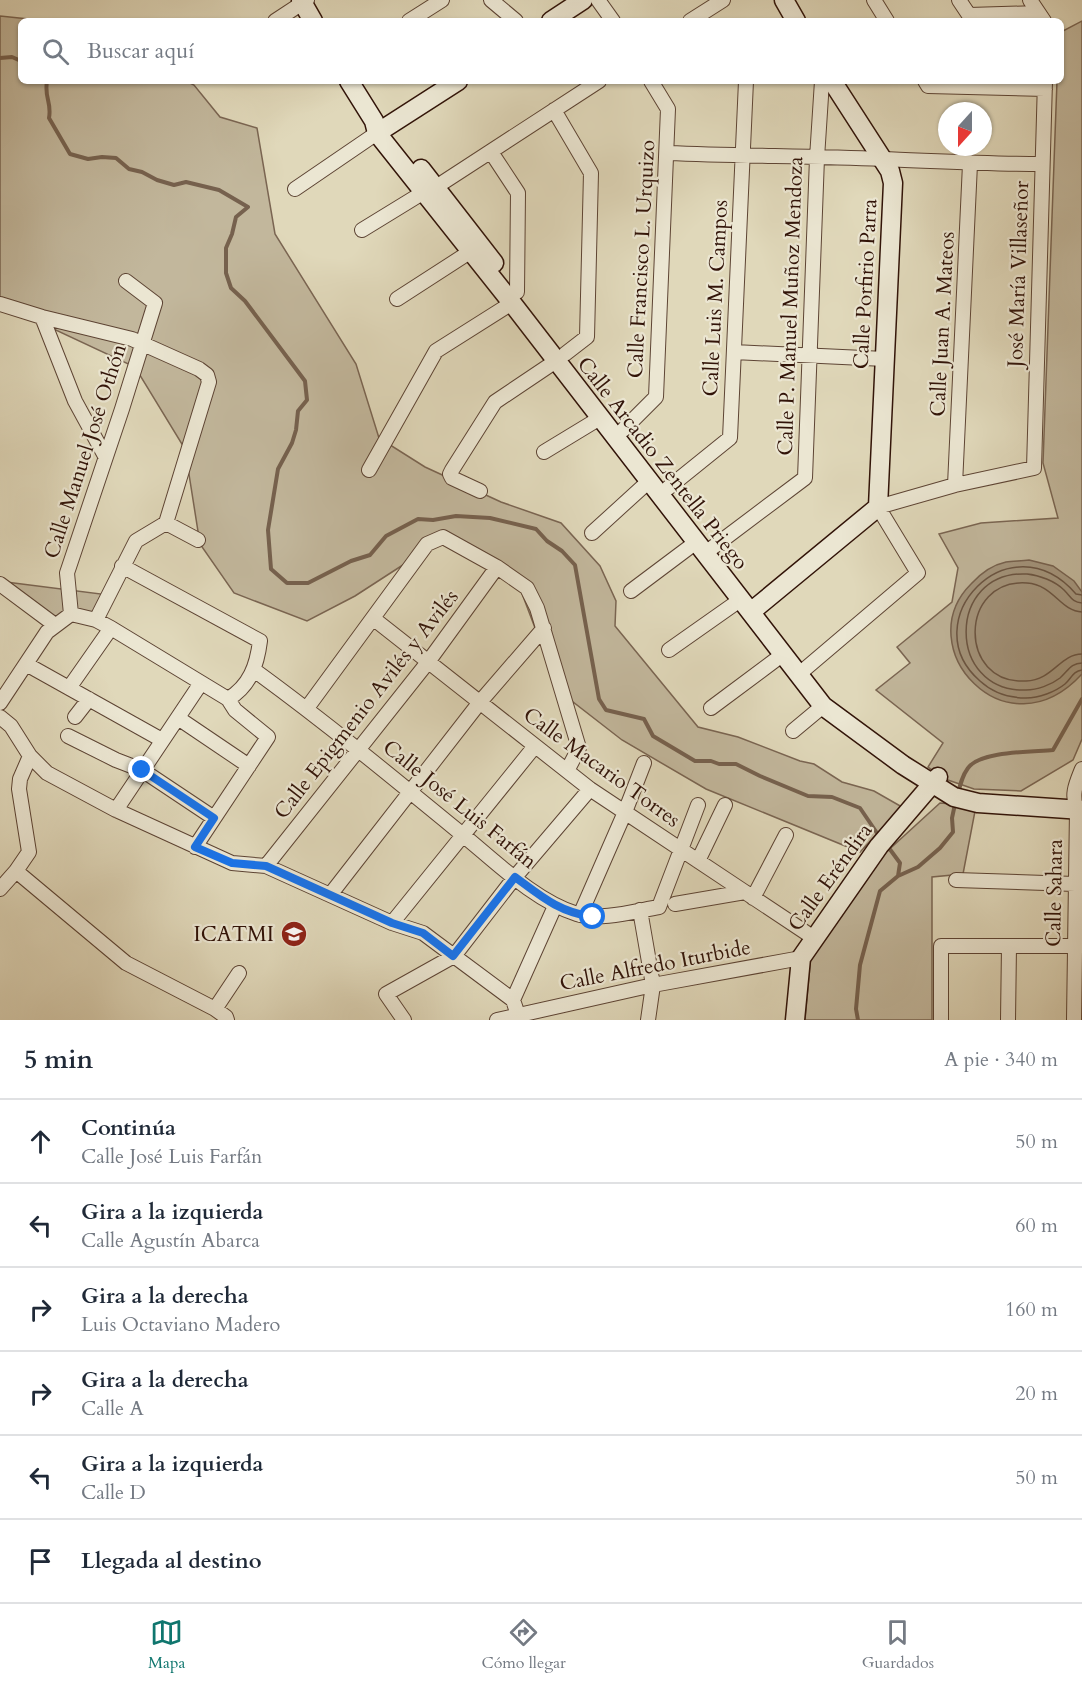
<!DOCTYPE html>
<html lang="es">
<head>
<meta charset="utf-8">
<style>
	body { margin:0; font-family:Cardo,serif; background:#f6f6f7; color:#1f2937 }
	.compass { position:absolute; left:938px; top:102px; width:54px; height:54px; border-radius:50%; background:#fff; box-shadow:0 2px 4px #0004; rotate:201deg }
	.stop { position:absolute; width:18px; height:18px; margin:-14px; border:4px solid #1a73e8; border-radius:50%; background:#fff }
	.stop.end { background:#1a73e8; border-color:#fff; box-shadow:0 2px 6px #0008 }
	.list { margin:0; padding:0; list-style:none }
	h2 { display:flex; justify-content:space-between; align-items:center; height:78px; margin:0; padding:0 24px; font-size:26px }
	h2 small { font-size:20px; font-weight:400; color:#747a83 }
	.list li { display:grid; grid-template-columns:39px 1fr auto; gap:18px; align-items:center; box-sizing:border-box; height:84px; padding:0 24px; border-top:2px solid #e0e1e3 }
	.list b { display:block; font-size:22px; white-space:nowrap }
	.list p { margin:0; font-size:20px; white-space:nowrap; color:#747a83 }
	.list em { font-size:20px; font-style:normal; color:#747a83 }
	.icon { flex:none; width:33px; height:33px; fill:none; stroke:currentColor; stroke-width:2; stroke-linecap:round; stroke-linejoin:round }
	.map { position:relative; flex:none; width:1082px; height:1020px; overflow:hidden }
	.search { position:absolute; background:#fff; box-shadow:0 2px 4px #0004; left:18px; right:18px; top:18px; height:66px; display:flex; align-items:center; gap:15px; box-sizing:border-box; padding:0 21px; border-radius:9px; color:#747a83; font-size:22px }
	.sheet { height:582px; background:#fff }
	nav { display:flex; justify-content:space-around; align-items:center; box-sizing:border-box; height:84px; border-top:2px solid #e0e1e3; background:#fff; font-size:16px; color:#747a83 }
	nav a { display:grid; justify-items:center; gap:3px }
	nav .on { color:#0f766e }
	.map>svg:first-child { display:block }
</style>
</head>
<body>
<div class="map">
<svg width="1082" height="1020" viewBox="0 0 1082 1020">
	<rect width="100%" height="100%" fill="#e0d8ba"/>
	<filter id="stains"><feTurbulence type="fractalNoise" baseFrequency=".00333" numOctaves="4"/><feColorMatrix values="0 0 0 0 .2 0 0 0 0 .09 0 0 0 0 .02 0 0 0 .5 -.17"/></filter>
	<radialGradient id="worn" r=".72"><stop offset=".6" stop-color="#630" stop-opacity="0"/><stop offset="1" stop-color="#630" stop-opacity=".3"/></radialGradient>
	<path fill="#c2b79c" stroke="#7a6552" stroke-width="1.5" d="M0 16 48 21H21V81H186L194 85 220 117 257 128 275 234 356 364 379 438 425 467 501 502 561 523 600 566 616 601 615 626 698 727 738 737 800 761 814 764 842 782 874 791 902 807 860 852 706 789 622 740 559 691 521 591 443 539 355 596 307 621 234 593 200 544 185 449 135 367 0 304Z
		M1082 21V739L1073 760 1021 791 974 789 945 779 928 767 943 743 876 690 910 663 897 647 952 602 958 568 939 534 981 523 1058 518 1043 463 1057 81H1061V32Z
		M6 582 109 595 96 619 73 612 55 624Z
		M940 803 976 806 963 874 932 877V1020H805L811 955 870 867Z"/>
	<path fill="#a4957d" stroke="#76614e" stroke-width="1.5" d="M1029 560 1053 566 1074 581 1082 592V674C1006 757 908 647 971 584 980 574 992 565 1006 562 1013 561 1021 561 1029 560Z"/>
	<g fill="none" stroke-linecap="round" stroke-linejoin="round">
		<path stroke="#6a5442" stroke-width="1.5" d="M1082 595 1076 594C1009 517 912 622 980 681 992 692 1009 698 1026 698 1039 698 1055 692 1065 684 1071 679 1073 671 1082 670
			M1082 603C1072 602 1071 597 1064 590 1055 581 1039 575 1027 574 946 570 946 693 1026 690 1037 690 1051 685 1060 678 1068 671 1071 663 1082 663
			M1082 612C1060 611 1054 585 1027 583 959 578 957 685 1026 681 1053 680 1060 654 1082 654"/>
		<path stroke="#76614e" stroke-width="4" d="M0 58 12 57 21 61
			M47 81C44 98 52 102 49 118L70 154 88 159 102 157 116 158 129 169 142 172 157 180 174 185 186 182 219 190 248 207 236 217 232 234 226 248V273L231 288 245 301 305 381 307 400 298 411 296 430 292 443 278 469 268 530 271 569 287 583H308L351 561 370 555 386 536 418 519 433 520 456 516 490 518 536 529 547 541 562 551 575 565 599 699 606 710 644 719 653 736 695 761H711L719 764H736L760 776 808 796 832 797 860 808 879 836
			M958 794C960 785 962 776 968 768 980 751 1032 752 1053 750L1082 699
			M886 844 900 863 898 876
			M858 1020 856 1009 860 965 880 891 898 876 918 867 940 848 953 832 952 818 955 804"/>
		<g stroke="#5d4434" stroke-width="16">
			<path id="street" d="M491 0 516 21
				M598 0 613 21
				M874 0 887 21
				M959 0 969 15 1038 13
				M1030 0 1044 21
				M275 21 307 0
				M409 21 442 0
				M690 21 723 0
				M925 81 928 86 1045 89
				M554 110 591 173 587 337 565 354
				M491 152 518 193 517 292
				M668 153C739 156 811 156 882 159 936 161 989 164 1042 164
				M436 187 599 81
				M295 189 377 133
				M362 230 424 192
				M397 299 479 246
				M0 304 42 317 132 339 199 369 207 375 209 382 166 523
				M42 317 75 401 105 456
				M734 352 885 359
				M623 430 656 397 668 109 651 81
				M544 452 600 418
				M369 470 436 351 512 303
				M955 485 970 164
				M668 488 730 438 746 81
				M480 491 452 478 450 474 452 470 495 402 556 361
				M592 533 648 482
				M704 554 805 478 817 158 822 81
				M122 566 260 641C257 665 250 686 228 699
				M0 584 55 625
				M631 591 695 543
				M71 614 67 573 122 409 155 303 126 281
				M374 619 590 789 814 938
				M96 620 136 541 166 523 198 540
				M669 650 740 600
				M26 664 162 740
				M805 669 918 573 878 507 955 485 1034 468 1045 81
				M254 670C324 721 391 776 458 831 493 859 534 901 577 914 600 921 635 911 659 907L698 805
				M69 688 111 628
				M0 703 47 632 71 614 96 620 111 628 228 699
				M307 708 427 544 443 537 497 567 527 588 537 608 579 748 567 771
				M711 708 782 655
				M0 717 11 726 30 756 47 773 116 810 232 863 266 866 392 923 423 933 513 1000 518 1015
				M75 717 89 699
				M178 718 249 766
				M793 731 823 706
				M68 736 116 760 142 770 214 818
				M116 810 201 683
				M195 847 268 737 235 710 228 699
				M698 861 725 805
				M266 866 428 662 497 567
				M16 871 126 963 215 1009 226 1017 227 1020
				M956 880 1075 884
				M0 889 16 871 29 852 19 789 20 779 30 756
				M330 895 480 702 544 628
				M753 898 786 835
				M675 904 745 892
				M640 910 653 985 648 1020
				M580 915 625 812 644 763
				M392 923 535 746
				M513 1000 555 906
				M215 1009 239 973
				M404 1020 386 994 454 956 515 877 590 789
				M497 1020 653 985 801 958
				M941 1020V946H1082
				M1008 1020 1009 946
				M1074 1020 1077 810C1071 794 1076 784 1082 769"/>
		</g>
		<g stroke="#311308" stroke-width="21">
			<path id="secondary" d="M301 0 313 21
				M784 0 796 21
				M551 21 583 0
				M349 81 374 121 377 133 512 303 823 706 903 765 954 797 978 803 1082 810
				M377 133 458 81
				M421 169 494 263
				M758 606 878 507 893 183 890 171 832 81
				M795 1020 801 958 879 846 938 777"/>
		</g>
		<use href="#street" stroke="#ebe6d2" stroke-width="14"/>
		<use href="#secondary" stroke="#ebe6d2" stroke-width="18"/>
	</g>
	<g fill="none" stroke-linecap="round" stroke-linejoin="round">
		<path stroke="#1a73e8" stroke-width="8" d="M142 770 214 818 195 847 232 863 266 866 392 923 423 933 453 956 515 877C542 897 559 912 593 917"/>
	</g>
	<defs>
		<g id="university-disc" transform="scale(1.35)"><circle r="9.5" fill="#8f2418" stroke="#ebe6d2"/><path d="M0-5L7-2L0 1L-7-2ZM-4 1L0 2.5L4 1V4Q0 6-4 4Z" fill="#fff"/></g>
	</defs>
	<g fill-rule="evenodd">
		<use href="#university-disc" x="294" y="934"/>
	</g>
	<g text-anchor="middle" stroke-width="4.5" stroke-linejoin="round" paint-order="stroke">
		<g font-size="21" fill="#311308" stroke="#ebe6d2">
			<text transform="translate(641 259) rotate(-87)" y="7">Calle Francisco L. Urquizo</text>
			<text transform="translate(1018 274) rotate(-88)" y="7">José María Villaseñor</text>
			<text transform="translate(865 284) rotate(-87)" y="7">Calle Porfirio Parra</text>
			<text transform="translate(715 298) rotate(-87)" y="7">Calle Luis M. Campos</text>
			<text transform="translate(790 306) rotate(-88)" y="7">Calle P. Manuel Muñoz Mendoza</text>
			<text transform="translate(942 324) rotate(-87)" y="7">Calle Juan A. Mateos</text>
			<text transform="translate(85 451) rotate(-72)" y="7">Calle Manuel José Othón</text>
			<text transform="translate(663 463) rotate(52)" y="7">Calle Arcadio Zentella Priego</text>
			<text transform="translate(366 704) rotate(-52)" y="7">Calle Epigmenio Avilés y Avilés</text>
			<text transform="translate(602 767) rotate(36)" y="7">Calle Macario Torres</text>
			<text transform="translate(460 804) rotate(39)" y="7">Calle José Luis Farfán</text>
			<text transform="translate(830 877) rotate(-54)" y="7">Calle Eréndira</text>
			<text transform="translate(1054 893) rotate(-89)" y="7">Calle Sahara</text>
			<text transform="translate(655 965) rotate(-11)" y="7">Calle Alfredo Iturbide</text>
		</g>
		<g font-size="21" fill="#311308" stroke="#ebe6d2" text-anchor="end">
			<text x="274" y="941">ICATMI</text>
		</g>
	</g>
	<rect width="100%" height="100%" filter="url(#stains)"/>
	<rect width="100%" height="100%" fill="url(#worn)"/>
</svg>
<svg class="compass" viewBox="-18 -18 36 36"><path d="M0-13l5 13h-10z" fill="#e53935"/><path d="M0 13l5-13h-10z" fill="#747a83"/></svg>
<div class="stop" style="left:593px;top:917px"></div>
<div class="stop end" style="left:142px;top:770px"></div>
<div class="search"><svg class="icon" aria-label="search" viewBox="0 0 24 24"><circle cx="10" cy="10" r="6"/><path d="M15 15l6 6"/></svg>Buscar aquí</div>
</div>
<section class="sheet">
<h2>5 min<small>A pie · 340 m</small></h2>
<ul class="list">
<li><svg class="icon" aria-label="ahead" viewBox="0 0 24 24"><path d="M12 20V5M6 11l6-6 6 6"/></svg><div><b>Continúa</b><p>Calle José Luis Farfán</p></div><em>50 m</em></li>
<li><svg class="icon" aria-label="left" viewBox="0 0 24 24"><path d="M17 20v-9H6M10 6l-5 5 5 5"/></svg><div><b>Gira a la izquierda</b><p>Calle Agustín Abarca</p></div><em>60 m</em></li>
<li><svg class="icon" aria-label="right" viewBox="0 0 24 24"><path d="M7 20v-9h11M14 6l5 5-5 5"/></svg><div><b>Gira a la derecha</b><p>Luis Octaviano Madero</p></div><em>160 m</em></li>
<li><svg class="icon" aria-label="right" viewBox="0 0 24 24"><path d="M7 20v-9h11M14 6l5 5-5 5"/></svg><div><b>Gira a la derecha</b><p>Calle A</p></div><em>20 m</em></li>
<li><svg class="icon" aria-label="left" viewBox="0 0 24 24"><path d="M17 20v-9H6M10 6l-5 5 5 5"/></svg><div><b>Gira a la izquierda</b><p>Calle D</p></div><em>50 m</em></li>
<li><svg class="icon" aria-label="arrive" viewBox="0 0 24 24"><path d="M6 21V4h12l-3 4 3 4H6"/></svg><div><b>Llegada al destino</b></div></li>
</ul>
</section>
<nav>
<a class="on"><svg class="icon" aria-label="map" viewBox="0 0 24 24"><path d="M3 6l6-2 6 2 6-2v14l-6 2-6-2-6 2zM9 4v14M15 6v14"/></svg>Mapa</a>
<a><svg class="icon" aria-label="directions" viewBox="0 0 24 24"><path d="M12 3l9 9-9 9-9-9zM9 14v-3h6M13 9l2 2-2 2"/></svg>Cómo llegar</a>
<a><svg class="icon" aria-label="saved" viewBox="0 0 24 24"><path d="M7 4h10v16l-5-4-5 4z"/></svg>Guardados</a>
</nav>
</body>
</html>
